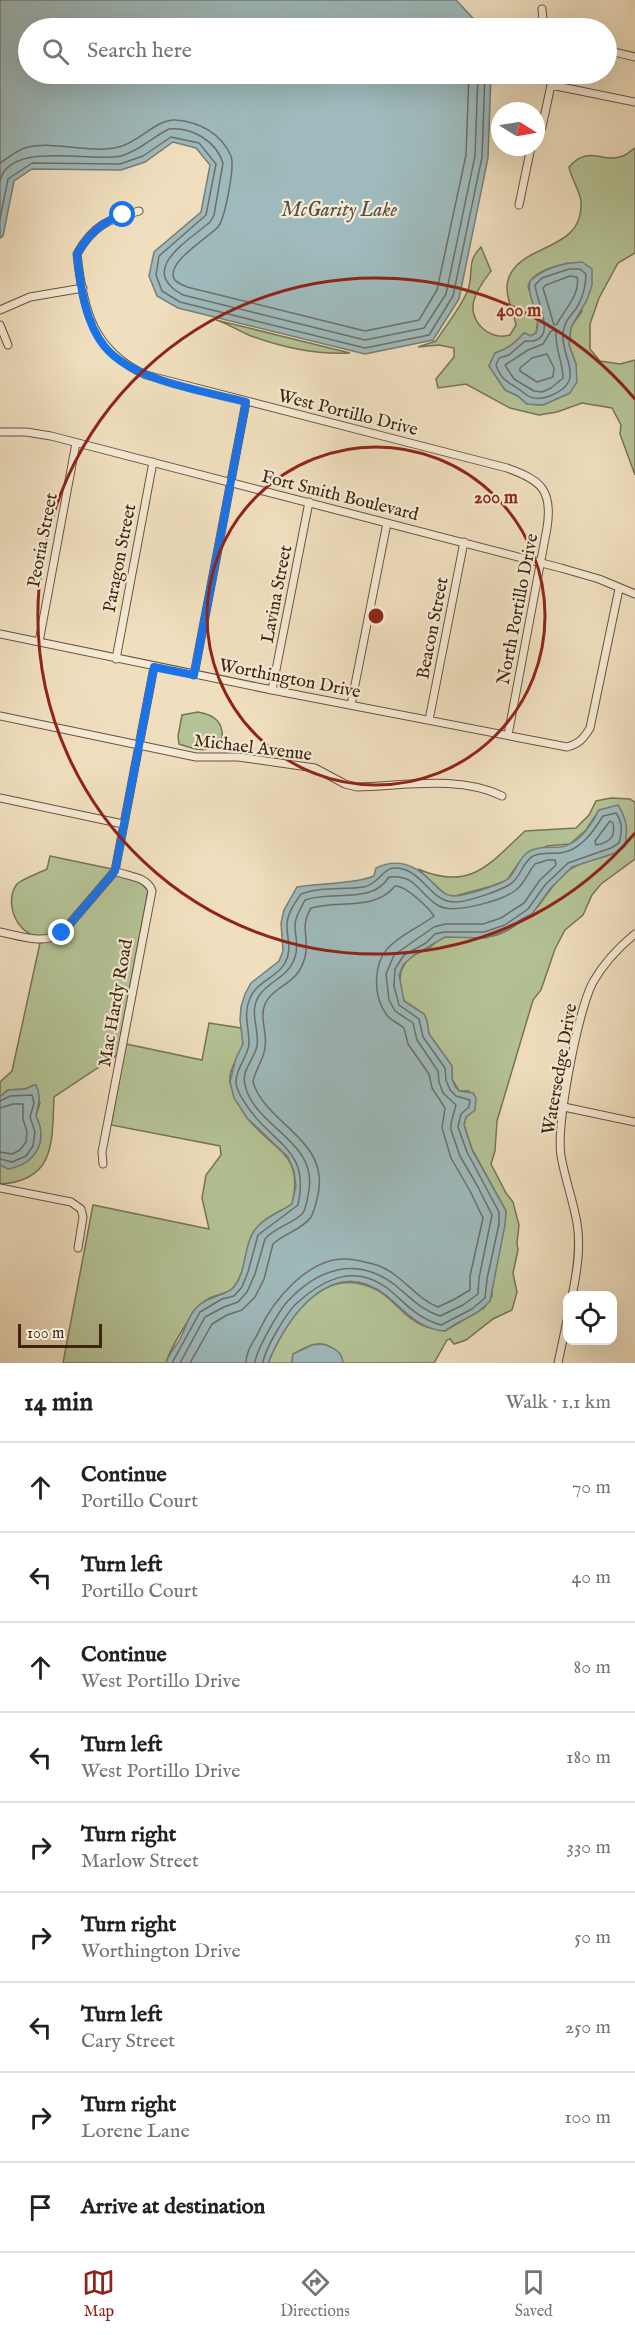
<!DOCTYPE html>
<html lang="en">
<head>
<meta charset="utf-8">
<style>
	body { margin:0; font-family:"IM FELL English",serif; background:#f6f6f6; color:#202124 }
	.controls { position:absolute; right:18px; bottom:18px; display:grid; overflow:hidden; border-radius:12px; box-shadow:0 6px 24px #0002 }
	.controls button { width:54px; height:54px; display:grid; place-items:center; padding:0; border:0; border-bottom:2px solid #e0e0e0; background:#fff; color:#202124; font:30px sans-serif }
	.compass { position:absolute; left:491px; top:102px; width:54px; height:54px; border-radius:50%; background:#fff; box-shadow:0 6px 24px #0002; rotate:101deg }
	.scale { position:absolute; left:18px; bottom:15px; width:84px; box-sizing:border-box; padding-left:6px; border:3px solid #3e2411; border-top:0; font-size:16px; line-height:21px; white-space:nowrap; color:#3e2411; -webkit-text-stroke:4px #f5ead5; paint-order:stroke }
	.stop { position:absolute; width:18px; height:18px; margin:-14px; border:4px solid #1a73e8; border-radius:50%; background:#fff }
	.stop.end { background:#1a73e8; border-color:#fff; box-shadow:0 2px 6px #0008 }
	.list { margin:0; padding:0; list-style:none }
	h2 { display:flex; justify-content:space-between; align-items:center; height:78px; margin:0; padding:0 24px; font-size:26px }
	h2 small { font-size:20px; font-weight:400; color:#757577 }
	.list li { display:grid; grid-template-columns:39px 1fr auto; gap:18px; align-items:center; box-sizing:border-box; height:90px; padding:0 24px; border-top:2px solid #e0e0e0 }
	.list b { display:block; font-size:22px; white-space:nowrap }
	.list p { margin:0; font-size:20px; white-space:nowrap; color:#757577 }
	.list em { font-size:20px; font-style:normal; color:#757577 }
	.icon { flex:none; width:33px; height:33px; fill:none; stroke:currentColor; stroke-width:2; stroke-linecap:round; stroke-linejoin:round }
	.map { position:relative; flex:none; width:635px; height:1363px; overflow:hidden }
	.search { position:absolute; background:#fff; box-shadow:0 6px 24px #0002; left:18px; right:18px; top:18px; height:66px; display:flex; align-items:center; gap:15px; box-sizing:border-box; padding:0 21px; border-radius:33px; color:#757577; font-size:22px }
	.sheet { height:888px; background:#fff }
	nav { display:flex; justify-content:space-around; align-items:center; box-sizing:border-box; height:84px; border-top:2px solid #e0e0e0; background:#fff; font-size:16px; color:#757577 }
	nav a { display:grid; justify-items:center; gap:3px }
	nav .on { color:#8f2418 }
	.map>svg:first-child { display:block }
</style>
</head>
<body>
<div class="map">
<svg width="635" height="1363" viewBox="0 0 635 1363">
	<rect width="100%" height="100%" fill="#f0dfbf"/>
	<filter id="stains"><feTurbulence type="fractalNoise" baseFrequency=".00333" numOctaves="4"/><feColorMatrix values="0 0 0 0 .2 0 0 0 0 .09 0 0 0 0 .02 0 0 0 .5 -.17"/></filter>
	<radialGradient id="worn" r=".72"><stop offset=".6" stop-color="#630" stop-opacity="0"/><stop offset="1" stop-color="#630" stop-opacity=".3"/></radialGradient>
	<path fill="#b4c396" stroke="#797454" stroke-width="1.5" fill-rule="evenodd" d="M635 148V253L618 263 599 298 590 324V349L600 361 620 364 635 360V475L620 434 621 425 612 408 582 403 557 412 539 415 510 408 466 384 438 388 436 379 454 357V348L439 345 418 347 436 341C446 325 460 309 467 292 475 274 465 263 481 247L491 271C485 279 477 289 474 300 468 322 490 341 510 335L516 325C513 311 504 293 508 280 519 242 584 253 581 202 580 190 571 179 569 167 589 144 602 164 623 156 627 155 631 150 635 148ZM568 263 582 311 571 327 569 345 576 364 570 393 543 405 527 404 518 396 505 390 489 366 495 353C508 349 515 343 524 333L531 336 536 333 538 319 528 286C533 271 554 267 568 263Z
		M216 320 350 353C317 355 285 348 254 337 241 333 230 324 216 320Z
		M198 712C216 715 224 723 222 741 208 754 196 750 179 744L178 736 182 715Z
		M611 798 630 799 635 802V859L601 884 592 895 583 915 565 930 555 949 541 990 533 1000 497 1121 495 1151 491 1164 506 1193 513 1202 519 1225 517 1243 518 1250 513 1273 517 1292 512 1310 493 1319 466 1340 454 1344 450 1339 447 1340 434 1363H343C340 1350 326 1341 312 1345 306 1347 299 1351 293 1354L292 1363H268C286 1320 324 1260 379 1291 394 1300 405 1318 422 1325 429 1328 437 1329 445 1331L484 1308 492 1296V1280L500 1247 506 1211 472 1149 464 1125 466 1117 470 1114 469 1091H459L452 1079V1066L429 1034 427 1021 424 1014 404 1001C399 983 396 968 413 956 419 952 425 951 430 947 435 944 438 938 445 937 466 935 488 942 508 930 512 928 532 914 534 911 547 897 556 876 574 867 591 857 607 860 625 846L599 810 586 830 570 844 547 846 520 861 507 880 492 886 455 896 446 895 418 869C471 892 490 863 525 831L576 828 589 815 596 801Z
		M50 856 112 869 59 931C25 953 0 906 17 884 22 879 39 873 47 869Z
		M116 875 141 882 148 891 117 1055 54 1097C52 1141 56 1181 0 1184V1165C30 1173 49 1142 36 1116L40 1103 34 1085 25 1089 8 1090 0 1097V1082L12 1071 40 943 56 940 64 935Z
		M209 1023 241 1028C242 1034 244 1041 242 1047 238 1058 226 1073 231 1086 236 1096 241 1111 248 1119 275 1152 304 1153 292 1204 280 1212 263 1218 254 1231 244 1246 247 1270 234 1287 228 1295 214 1294 205 1301 193 1310 170 1348 166 1363H63L93 1205 209 1229 202 1198 206 1175 221 1155 220 1146 111 1125 126 1044 202 1060Z"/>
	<path fill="#9ebabc" stroke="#787e78" stroke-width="1.5" d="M0 0H456L482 28H28V74H491L488 158 459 299 433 340 365 354 178 308 157 296 149 276 154 252 201 212 210 165 196 148 173 142 145 162 121 170 32 169 14 181 3 236 0 238Z
		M582 262 592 269V285L587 300 571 327 569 345 576 364 577 382 570 393 543 405 527 404 518 396 505 390 489 366 495 353C508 349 515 343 524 333L531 336 536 333C543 314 526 300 530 281 544 268 562 263 582 262Z
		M618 805C627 820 628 829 625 846L615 853 572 867 550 889 532 914 522 919 508 930 486 938 445 937 414 955 403 965 399 975 404 1001 424 1014 427 1021 429 1034 452 1066V1079L455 1086 459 1091 473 1093 476 1098 475 1110 466 1117 464 1125 472 1150 506 1211 505 1225 490 1301C477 1316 459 1320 445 1331 420 1330 404 1310 387 1296 331 1252 287 1318 268 1363H166C169 1352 178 1345 182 1335 188 1321 191 1309 205 1301 214 1296 228 1294 234 1287 247 1271 243 1247 254 1231 263 1218 280 1212 292 1204L296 1186 294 1171 288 1157 247 1118 234 1098 230 1082 236 1058 243 1044 240 1020 241 1007 245 994 251 983 279 961 283 951 281 923 284 910 297 887C321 883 355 884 374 876L376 868C397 858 414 864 430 880 437 887 442 894 452 896 462 897 501 885 509 878 516 871 519 858 528 852 538 846 549 848 560 847 579 845 591 826 599 810Z
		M34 1085H36C42 1100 38 1103 36 1116 49 1142 35 1164 8 1169L0 1165V1097L8 1090 26 1089Z
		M323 1344C334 1348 342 1351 343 1363H292L293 1354 312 1345Z"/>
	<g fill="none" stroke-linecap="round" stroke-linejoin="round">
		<path stroke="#6e6f66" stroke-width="1.5" d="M0 163C8 158 18 149 28 147 56 141 91 154 119 147 139 142 158 118 176 120 199 122 221 133 231 156 235 167 225 218 218 227 209 237 163 264 175 280 177 283 183 285 187 287L365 331 419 320 437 290 466 155 469 74
			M0 180C12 140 91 163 121 156 140 151 152 137 169 129 192 127 216 141 223 163L214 215 210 222C187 242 137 270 183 295L365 340 424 328 446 294 475 156 478 74
			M0 219 8 179 32 163 120 164 143 156 171 137 199 143 216 164 206 215 159 256 156 275 162 291 180 302 365 348 429 335 453 296 482 157 485 74
			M569 269H580L586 274C586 286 582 299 576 309 572 314 567 319 565 325 554 354 592 379 550 396 540 400 532 400 524 393 512 383 502 383 496 365L499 358 509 355 525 341C561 344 536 301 535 285L542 278Z
			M570 276 577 277C581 294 564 310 557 324L554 325 543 288 546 285Z
			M554 330 556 332C555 350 563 362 563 378L551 388 542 392 534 391 514 379 505 365 528 350 543 344 551 331Z
			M547 354 554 368 553 377 537 382 520 371V368L532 358Z
			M610 821 613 823C616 837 609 843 596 845L595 841Z
			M0 1101 10 1096 32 1095 34 1103 30 1117 35 1132 33 1146 26 1156 12 1162 0 1159
			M0 1108 13 1104H23V1119L27 1132 26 1142 20 1150 12 1154 0 1152
			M172 1363 200 1312 222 1299 234 1296 242 1287 248 1272 258 1235 298 1205C311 1147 270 1144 245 1103 241 1097 236 1089 236 1082 236 1067 249 1055 249 1043 249 1027 243 1014 250 998 257 981 277 978 285 963 293 949 286 937 287 923 288 912 295 902 301 894 321 886 343 890 364 887 383 883 382 861 406 870 425 877 433 902 454 902 465 903 507 889 514 881 521 874 524 861 533 856 542 852 550 854 560 853 580 851 593 832 603 816L616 813C623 823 622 832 619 843L611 848 568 863 545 885 528 909 505 925 484 932H444L435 934 426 943 404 955 395 969 394 986 399 1005 419 1019 423 1037 445 1068 446 1080 450 1090 456 1096 470 1100 469 1107 461 1114 458 1127 467 1152 499 1212V1224L487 1279 485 1298 472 1309 441 1325C418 1318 409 1307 392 1292 357 1263 326 1277 297 1303 287 1312 264 1350 263 1363
			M180 1363 205 1317 224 1307 238 1302 247 1292 255 1274 265 1239C275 1227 293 1224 303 1213 306 1208 307 1201 308 1195 321 1141 255 1129 245 1085 241 1070 254 1060 257 1046 260 1028 247 1010 261 993 273 979 289 976 295 957 299 947 295 936 295 925 295 917 301 908 305 900 332 890 372 905 389 877 417 874 419 895 439 906 454 914 502 901 516 890 525 883 528 872 535 864L548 860H555L556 865 540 880 524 903 501 918 483 924H445L434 927 394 955 386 974 389 1000 395 1011 413 1023 417 1040 438 1071 439 1082 443 1093 456 1105 451 1123V1130L460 1156 478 1187 492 1215 479 1278 478 1294 463 1305 440 1316C421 1310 410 1297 395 1285 356 1255 317 1269 286 1303 278 1313 256 1350 255 1363
			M190 1363 212 1324 227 1315 242 1310 255 1297 264 1279 273 1244C284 1233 302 1230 311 1217 315 1210 316 1202 318 1195 330 1139 266 1125 253 1082 255 1069 264 1060 265 1047 268 1032 258 1017 266 1002 276 984 298 985 305 957 310 937 299 928 311 908 339 900 375 911 395 886 405 885 428 907 434 916 420 927 401 934 388 948 373 964 373 996 386 1014 390 1020 398 1023 404 1028L408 1044 429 1074 432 1088 445 1108 442 1128 451 1158 470 1191 483 1218 470 1276V1290L453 1300 438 1307C415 1298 402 1274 377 1265 366 1262 353 1258 341 1259 306 1261 273 1301 260 1329 255 1341 246 1349 246 1363"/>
		<g stroke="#6a533c" stroke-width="9">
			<path id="minor" d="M542 9 543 20 548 28
				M606 50 635 57
				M536 127H542L551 85 635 102
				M519 205 531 147
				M139 211C109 219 93 225 77 254 83 310 93 351 146 375L507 468C541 480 553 490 547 528L508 735
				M0 310 30 297 83 288
				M0 325 8 345
				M0 432H26L51 436 561 568 599 579 635 594
				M0 634 272 690 567 747C579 744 584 738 590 728L619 589
				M39 642 76 443
				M116 659 153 462
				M194 675 246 402
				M272 690 309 502
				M351 705 387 523
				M0 716 196 757H238L315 768 345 784 357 787C403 786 459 775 502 796
				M429 720 464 542
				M0 798 123 824
				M115 871 154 667
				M0 932C20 936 43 945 62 933L115 871
				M564 1107 635 1122
				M103 1164 102 1152 152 891C147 876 128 877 115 871
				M0 1188 71 1202 81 1209 83 1217 78 1248
				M572 1296C577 1272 581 1247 577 1223 573 1200 565 1179 561 1156 556 1125 578 1010 593 982 604 963 619 947 635 934
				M558 1363 568 1316"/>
		</g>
		<use href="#minor" stroke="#f5ead5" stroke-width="7"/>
	</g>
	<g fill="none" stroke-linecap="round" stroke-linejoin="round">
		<path stroke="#1a73e8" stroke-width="8" d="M62 933 115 871 154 667 194 675 246 402C204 391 133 381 105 347 85 323 80 284 77 254 88 235 102 221 123 215"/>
	</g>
	<g fill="none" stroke="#8f2418" stroke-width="3">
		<circle cx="376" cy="616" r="169"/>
		<path d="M635 833A338 338 0 1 1 635 399"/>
	</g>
	<g text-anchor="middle" stroke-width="4.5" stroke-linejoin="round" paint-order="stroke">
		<g font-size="18" fill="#3e2411" stroke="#f5ead5">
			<text transform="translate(348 412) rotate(14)" y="6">West Portillo Drive</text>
			<text transform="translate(340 495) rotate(14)" y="6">Fort Smith Boulevard</text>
			<text transform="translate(42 540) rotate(-79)" y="6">Peoria Street</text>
			<text transform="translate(119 558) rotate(-79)" y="6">Paragon Street</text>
			<text transform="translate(276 594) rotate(-79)" y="6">Lavina Street</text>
			<text transform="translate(517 609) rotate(-79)" y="6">North Portillo Drive</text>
			<text transform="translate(432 628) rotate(-79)" y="6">Beacon Street</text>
			<text transform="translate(290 678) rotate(11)" y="6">Worthington Drive</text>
			<text transform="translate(253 747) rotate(7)" y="6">Michael Avenue</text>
			<text transform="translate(115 1003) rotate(-80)" y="6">Mac Hardy Road</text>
			<text transform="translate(559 1069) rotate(-80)" y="6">Watersedge Drive</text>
		</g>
		<g font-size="20" font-style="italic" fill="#5b5144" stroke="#f5ead5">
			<text x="339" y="216">McGarity Lake</text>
		</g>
	</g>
	<circle cx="376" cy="616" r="9" fill="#8f2418" stroke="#f5ead5" stroke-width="3"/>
	<g font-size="18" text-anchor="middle" font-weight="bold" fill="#8f2418" stroke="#f5ead5" stroke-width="4.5" stroke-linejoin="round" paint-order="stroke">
		<text x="519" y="316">400 m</text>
		<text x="496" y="503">200 m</text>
	</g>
	<rect width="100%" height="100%" filter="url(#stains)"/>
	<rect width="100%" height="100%" fill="url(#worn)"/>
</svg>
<div class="controls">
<button><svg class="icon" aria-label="locate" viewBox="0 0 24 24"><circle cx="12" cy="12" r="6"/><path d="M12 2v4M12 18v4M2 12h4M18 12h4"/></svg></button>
</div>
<svg class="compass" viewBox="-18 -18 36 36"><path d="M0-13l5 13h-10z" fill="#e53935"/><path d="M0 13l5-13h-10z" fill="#757577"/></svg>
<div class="scale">100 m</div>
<div class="stop" style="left:123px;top:215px"></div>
<div class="stop end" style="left:62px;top:933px"></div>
<div class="search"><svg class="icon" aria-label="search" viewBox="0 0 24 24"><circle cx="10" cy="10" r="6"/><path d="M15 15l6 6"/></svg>Search here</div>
</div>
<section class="sheet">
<h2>14 min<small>Walk · 1.1 km</small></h2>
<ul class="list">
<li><svg class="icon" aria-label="ahead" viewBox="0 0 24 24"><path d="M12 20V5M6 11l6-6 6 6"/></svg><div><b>Continue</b><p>Portillo Court</p></div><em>70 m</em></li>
<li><svg class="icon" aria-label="left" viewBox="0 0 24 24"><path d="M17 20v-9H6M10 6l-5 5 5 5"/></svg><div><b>Turn left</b><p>Portillo Court</p></div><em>40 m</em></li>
<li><svg class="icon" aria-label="ahead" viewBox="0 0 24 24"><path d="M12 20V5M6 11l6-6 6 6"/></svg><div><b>Continue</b><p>West Portillo Drive</p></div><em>80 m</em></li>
<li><svg class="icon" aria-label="left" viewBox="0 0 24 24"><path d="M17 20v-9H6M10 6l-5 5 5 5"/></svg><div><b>Turn left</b><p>West Portillo Drive</p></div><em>180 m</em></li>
<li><svg class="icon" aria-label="right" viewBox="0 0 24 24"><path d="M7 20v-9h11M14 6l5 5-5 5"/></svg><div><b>Turn right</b><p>Marlow Street</p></div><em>330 m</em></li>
<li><svg class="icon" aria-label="right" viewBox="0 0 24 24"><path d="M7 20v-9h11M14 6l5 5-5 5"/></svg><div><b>Turn right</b><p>Worthington Drive</p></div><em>50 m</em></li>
<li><svg class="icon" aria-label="left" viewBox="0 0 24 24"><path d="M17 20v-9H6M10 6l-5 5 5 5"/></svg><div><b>Turn left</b><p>Cary Street</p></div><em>250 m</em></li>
<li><svg class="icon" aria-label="right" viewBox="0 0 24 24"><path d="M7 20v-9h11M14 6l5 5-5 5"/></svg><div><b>Turn right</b><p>Lorene Lane</p></div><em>100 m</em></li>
<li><svg class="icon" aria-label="arrive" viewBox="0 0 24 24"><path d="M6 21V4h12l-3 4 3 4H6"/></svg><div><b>Arrive at destination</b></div></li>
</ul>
</section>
<nav>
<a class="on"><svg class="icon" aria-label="map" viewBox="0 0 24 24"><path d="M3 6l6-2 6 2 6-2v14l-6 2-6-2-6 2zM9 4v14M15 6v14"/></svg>Map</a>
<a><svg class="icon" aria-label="directions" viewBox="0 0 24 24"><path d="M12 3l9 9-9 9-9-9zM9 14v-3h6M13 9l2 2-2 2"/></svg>Directions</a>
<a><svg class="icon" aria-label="saved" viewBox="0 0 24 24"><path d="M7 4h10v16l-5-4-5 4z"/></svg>Saved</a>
</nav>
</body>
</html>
